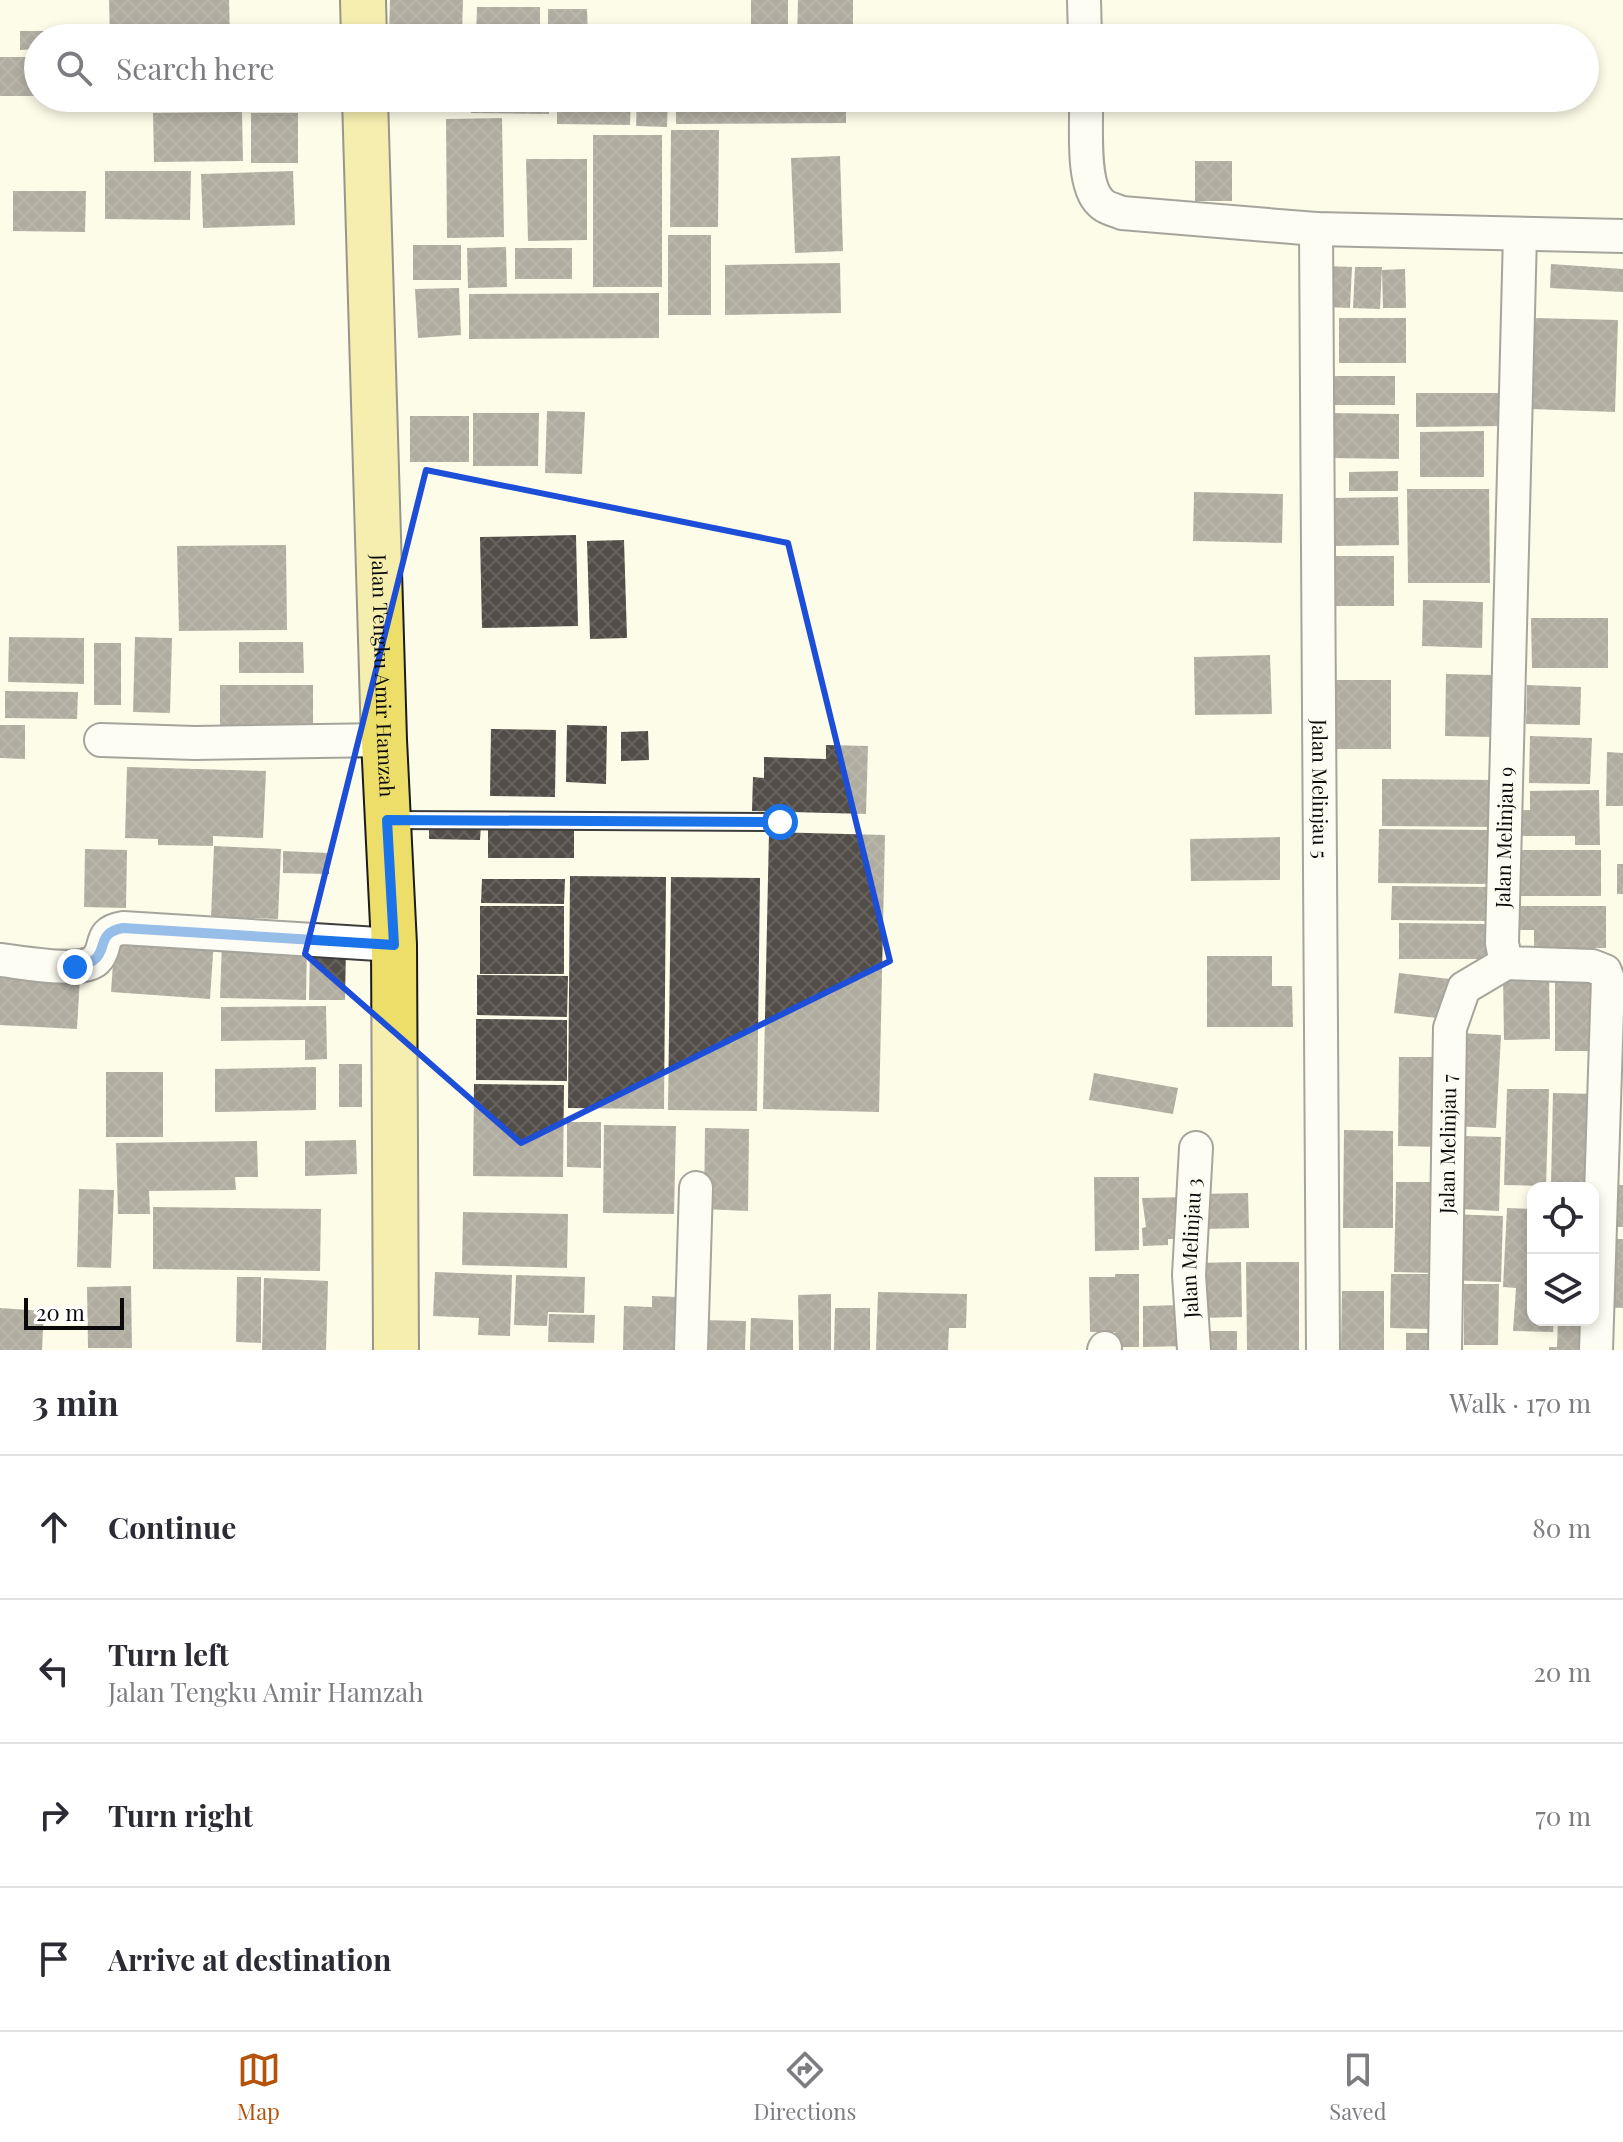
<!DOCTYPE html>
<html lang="en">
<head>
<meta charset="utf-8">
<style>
	body { margin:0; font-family:"Playfair Display",serif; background:#f7f7f7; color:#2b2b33 }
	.controls { position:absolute; right:24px; bottom:24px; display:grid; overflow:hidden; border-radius:16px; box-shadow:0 4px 12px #0003 }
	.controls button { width:72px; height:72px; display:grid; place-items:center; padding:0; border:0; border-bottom:2px solid #e1e1e2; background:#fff; color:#2b2b33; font:40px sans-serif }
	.scale { position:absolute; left:24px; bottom:20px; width:100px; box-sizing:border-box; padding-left:8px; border:4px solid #0a0a0a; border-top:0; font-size:22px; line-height:28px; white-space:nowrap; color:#0a0a0a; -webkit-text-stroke:6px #fff; paint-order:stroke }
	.stop { position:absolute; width:24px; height:24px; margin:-18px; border:6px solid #1a73e8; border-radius:50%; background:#fff }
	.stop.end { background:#1a73e8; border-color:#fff; box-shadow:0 2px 8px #0008 }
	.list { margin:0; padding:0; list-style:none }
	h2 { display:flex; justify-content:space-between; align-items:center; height:104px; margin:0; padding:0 32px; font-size:34px }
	h2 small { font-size:26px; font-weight:400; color:#7c7c81 }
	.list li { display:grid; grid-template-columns:52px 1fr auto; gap:24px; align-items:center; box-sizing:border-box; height:144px; padding:0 32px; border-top:2px solid #e1e1e2 }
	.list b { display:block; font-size:30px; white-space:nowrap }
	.list p { margin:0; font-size:26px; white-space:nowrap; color:#7c7c81 }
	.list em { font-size:26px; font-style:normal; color:#7c7c81 }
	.icon { flex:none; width:44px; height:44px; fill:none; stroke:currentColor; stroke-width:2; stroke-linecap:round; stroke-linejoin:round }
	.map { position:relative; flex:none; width:1623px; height:1350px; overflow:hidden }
	.search { position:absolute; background:#fff; box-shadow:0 4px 12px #0003; left:24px; right:24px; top:24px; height:88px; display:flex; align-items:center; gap:20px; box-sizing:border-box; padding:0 28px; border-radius:44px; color:#7c7c81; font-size:30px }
	.sheet { height:680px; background:#fff }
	nav { display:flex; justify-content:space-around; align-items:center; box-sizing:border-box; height:112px; border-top:2px solid #e1e1e2; background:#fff; font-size:22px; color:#7c7c81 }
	nav a { display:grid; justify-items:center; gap:4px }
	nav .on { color:#b45309 }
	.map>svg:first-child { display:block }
</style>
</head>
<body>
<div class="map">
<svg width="1623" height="1350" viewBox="0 0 1623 1350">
	<defs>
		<pattern id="building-cross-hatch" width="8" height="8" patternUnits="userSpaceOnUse" patternTransform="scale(2)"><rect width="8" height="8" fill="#524d48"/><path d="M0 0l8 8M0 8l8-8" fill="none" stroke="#66625e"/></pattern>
	</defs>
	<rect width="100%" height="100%" fill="#fdfce9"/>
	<path fill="url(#building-cross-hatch)" d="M109 0H229L230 38H110Z
		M390 0H463L462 35 389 32Z
		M751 0H788V38H751Z
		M798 0H853V38H797Z
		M477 7H540V38H476Z
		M548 9H587L588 38H548Z
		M20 31H59L60 38H38V49L20 50Z
		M0 57H38V96H0Z
		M71 98H159V105L71 106Z
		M396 98H455V111H396Z
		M471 98H549V114L471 113Z
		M557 98H631L630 125 557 124Z
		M637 98H668L667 127 636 126Z
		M676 98H846V123L676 124Z
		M242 112 243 161 154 162 153 113Z
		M251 113H298V163H251Z
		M502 118 504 237 447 238 446 119Z
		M671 130H719L718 227H670Z
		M593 135H662V287H593Z
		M840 156 843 251 795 253 791 158Z
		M526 159H587V240L528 241Z
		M1195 161H1232V201H1195Z
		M105 171H191L190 220 105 219Z
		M293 171 295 225 203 228 201 174Z
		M13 191H86L85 232 13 231Z
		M668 235H711V315H668Z
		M413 245H461V280H413Z
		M506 247 507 287 468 288 467 248Z
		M515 248H572V279H515Z
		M840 263 841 313 725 315V265Z
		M1551 264 1623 269V292L1550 288Z
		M1327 266 1352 267 1350 308 1325 307Z
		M1355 267H1382L1380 309 1353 308Z
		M1405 269 1406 308H1383L1382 270Z
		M459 288 461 335 418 338 415 289Z
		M659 293V338L469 339V294Z
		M1339 318H1406V363H1339Z
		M1534 318 1618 320 1615 412 1531 409Z
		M1333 376H1395V405H1333Z
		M1416 393H1504V426L1416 427Z
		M547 411 585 412 582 474 545 473Z
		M473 413H539L538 466H473Z
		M1329 413 1399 414V459L1329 458Z
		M410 416H469V462H410Z
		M1484 431V477H1420V432Z
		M1398 471V491H1349V472Z
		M1407 489H1489L1490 583H1408Z
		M1194 492 1283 494 1282 543 1193 541Z
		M1398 497 1399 545 1330 546 1329 498Z
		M576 535 578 626 482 628 480 537Z
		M624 540 627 638 590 639 587 541Z
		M286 545 287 630 179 631 177 546Z
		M1331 556H1394V606H1332Z
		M1423 600 1483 602 1482 648 1422 646Z
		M1531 618H1608V668H1532Z
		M9 637 84 638V684L8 682Z
		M135 637 172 638 170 713 133 712Z
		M239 642H303L304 673H239Z
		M94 643H121V705H94Z
		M1270 655 1272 714 1195 715 1194 657Z
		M1446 674 1493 675 1492 737 1445 736Z
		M1330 680H1391V749H1329Z
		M220 685H313V732H220Z
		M1527 685 1581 687 1580 725 1526 724Z
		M5 691 78 692 77 719 5 718Z
		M0 725H25V759L0 758Z
		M567 725 607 726 606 784 566 782Z
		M491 729 556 730 555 797 490 796Z
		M648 731 649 760 621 761V732Z
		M1530 736 1592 738 1590 784 1529 783Z
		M826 745 868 746 866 814 752 811 753 777 764 778V757L826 759Z
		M1607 752 1623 753V806H1606Z
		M127 767 266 771 263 838 213 836V846L158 845V839L125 838Z
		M1382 779 1497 780 1496 827 1382 826Z
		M1599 790 1600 845H1575V836H1520V810H1530V791Z
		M429 824 481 825 480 840 429 839Z
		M488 825H574V858H488Z
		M1379 829 1492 830V884L1378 883Z
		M769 832 885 835 879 1112 763 1109Z
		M1280 837V880L1191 881 1190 839Z
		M214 846 281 849 278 919 211 917Z
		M85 849 127 850 126 908 84 907Z
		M1517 850H1601V896H1517Z
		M283 851 329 853V874L283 873Z
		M1617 864H1623V894H1617Z
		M570 876 666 877 664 1109 568 1108Z
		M671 877 760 878 757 1111 668 1110Z
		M482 879H565L564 904 481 903Z
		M1392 886 1492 887 1491 921 1391 920Z
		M480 906H564V974H480Z
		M1520 906H1606V948H1534V930H1520Z
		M1399 923 1488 924V959H1399Z
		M115 934 214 940 210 999 111 992Z
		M222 941 307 943 306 1000 220 998Z
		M310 947H346L345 1000H309Z
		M1207 956H1272V986H1292L1293 1027H1207Z
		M0 973 80 977 77 1029 0 1025Z
		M1399 973 1450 979 1445 1019 1394 1013Z
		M1549 973 1550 1039 1504 1040 1503 974Z
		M1555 974H1596L1595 1051H1555Z
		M477 975 568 976 567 1017 477 1015Z
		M326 1006 327 1059 305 1060V1040L221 1041V1007Z
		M476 1019 567 1020V1081L476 1080Z
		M1457 1033 1501 1035 1496 1128 1453 1126Z
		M1399 1057H1442L1440 1147 1398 1146Z
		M339 1064H362V1107H339Z
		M316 1067V1110L215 1112V1069Z
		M106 1072H163V1137H106Z
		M1094 1073 1178 1088 1173 1114 1089 1100Z
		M474 1084 564 1085 563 1177 473 1176Z
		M1507 1089H1549L1546 1186 1504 1185Z
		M1553 1093 1598 1094 1596 1185 1551 1184Z
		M567 1122H601V1168L567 1167Z
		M604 1125 676 1126 674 1214 603 1213Z
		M705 1128 749 1129 748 1211 704 1209Z
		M1344 1130 1393 1131V1228H1343Z
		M1461 1136 1501 1137 1499 1211 1460 1209Z
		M356 1140 357 1174 305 1176V1141Z
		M257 1141 258 1177H235L236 1190 149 1191 150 1214H118L116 1143Z
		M1094 1177H1139V1250L1095 1251Z
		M1396 1182H1436L1435 1273 1394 1272Z
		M1607 1185H1623V1227H1606Z
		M79 1189 114 1190 111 1268 77 1267Z
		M1248 1193 1249 1228 1202 1229 1201 1194Z
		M1187 1197 1184 1239H1168V1245L1143 1246 1142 1228 1146 1227 1142 1198Z
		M153 1207 321 1209 320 1271 153 1269Z
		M1507 1208 1533 1209V1320H1554L1553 1332 1513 1331 1516 1288 1503 1287Z
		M463 1212 568 1214 567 1268 462 1265Z
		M1449 1214 1503 1216 1501 1282 1446 1280Z
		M1602 1239H1623V1308L1600 1307Z
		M1241 1262 1242 1317 1196 1318 1195 1263Z
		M1246 1262H1299V1350H1247Z
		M435 1272 512 1275 510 1336 478 1335 479 1318 433 1316Z
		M1115 1274H1139V1347H1115V1332H1090L1089 1277H1115Z
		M1391 1274H1431L1430 1329 1390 1328Z
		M516 1275 585 1277 584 1313 548 1312 547 1326 514 1325Z
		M237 1277H261V1343L236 1342Z
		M264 1278 328 1281 326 1350H262Z
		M1464 1284H1499L1498 1345H1464Z
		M131 1286 132 1348H88L87 1287Z
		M1342 1291H1384V1350H1341Z
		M878 1292 967 1294 966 1328H949L948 1350H876Z
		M831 1294V1350H799L798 1295Z
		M652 1296 677 1297 676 1350H623L624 1306 652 1307Z
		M1184 1305 1188 1346 1143 1347V1306Z
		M0 1308 44 1311 42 1350H0Z
		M835 1308H870V1350H834Z
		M549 1314 595 1315 594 1343 548 1342Z
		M751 1318 793 1320V1350H750Z
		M700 1320 746 1321 745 1350H700Z
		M1558 1321H1593L1592 1350H1549V1347H1557Z
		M1205 1331H1237V1350H1205Z
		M1406 1333H1433V1350H1406Z"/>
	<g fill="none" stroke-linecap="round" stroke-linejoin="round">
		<g stroke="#3d3d3d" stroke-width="20">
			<path id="service" d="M388 820 780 822"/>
		</g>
		<g stroke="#3d3d3d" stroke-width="36">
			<g id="minor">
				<path d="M1084 0 1085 38"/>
				<path d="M1086 98C1087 124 1081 184 1100 202 1105 208 1115 210 1122 213L1316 229 1623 236"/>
				<path id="s1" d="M1316 229 1323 1350"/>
				<path d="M101 740 195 743 384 740"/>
				<path d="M0 960C20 962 82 974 96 960 109 947 97 932 123 928L394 945"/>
				<path id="s2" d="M1506 963 1502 943 1520 234"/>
				<path d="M1506 963 1592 966 1605 971 1608 979 1596 1350"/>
				<path d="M691 1350 696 1188"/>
				<path d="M1104 1350 1105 1348"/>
				<path id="s3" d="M1194 1350 1189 1275 1196 1148"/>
				<path id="s4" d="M1445 1350 1450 1028 1464 988 1506 963"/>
			</g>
		</g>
		<g stroke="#1b1b1b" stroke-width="48">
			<g id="primary">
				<path d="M363 0 364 38"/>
				<path id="s5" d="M365 98 384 740 394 945 396 1350"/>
			</g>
		</g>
		<use href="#service" stroke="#fff" stroke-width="16"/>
		<use href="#minor" stroke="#fff" stroke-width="32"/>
		<use href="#primary" stroke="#edde69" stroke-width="44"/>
	</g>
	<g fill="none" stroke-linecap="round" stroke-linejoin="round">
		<path stroke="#1a73e8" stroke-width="10" d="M75 967C117 960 89 934 123 928L394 945 387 820 780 822"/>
	</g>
	<path d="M0 0H1623V1350H0ZM426 470 788 543 890 961 521 1143 305 954Z" fill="#fdfce9" fill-opacity=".55" fill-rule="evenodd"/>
	<path fill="none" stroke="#1d4ed8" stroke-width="6" stroke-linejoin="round" d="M426 470 788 543 890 961 521 1143 305 954Z"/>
	<g text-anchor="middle" stroke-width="8" stroke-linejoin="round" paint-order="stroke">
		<g font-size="20" fill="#0a0a0a" stroke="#fff">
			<text dy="7" stroke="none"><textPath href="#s5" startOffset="578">Jalan Tengku Amir Hamzah</textPath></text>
			<text dy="7" stroke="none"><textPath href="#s1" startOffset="560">Jalan Melinjau 5</textPath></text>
			<text dy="7" stroke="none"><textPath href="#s2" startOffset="126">Jalan Melinjau 9</textPath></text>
			<text dy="7" stroke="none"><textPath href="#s4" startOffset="206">Jalan Melinjau 7</textPath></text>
			<text dy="7" stroke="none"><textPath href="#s3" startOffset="102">Jalan Melinjau 3</textPath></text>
		</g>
	</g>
</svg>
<div class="controls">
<button><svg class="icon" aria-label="locate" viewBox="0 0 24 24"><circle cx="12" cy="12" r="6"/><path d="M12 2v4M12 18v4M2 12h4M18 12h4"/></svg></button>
<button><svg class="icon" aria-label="layers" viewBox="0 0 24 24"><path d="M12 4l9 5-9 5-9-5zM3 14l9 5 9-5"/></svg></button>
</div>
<div class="scale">20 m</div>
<div class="stop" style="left:780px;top:822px"></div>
<div class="stop end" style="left:75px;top:967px"></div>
<div class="search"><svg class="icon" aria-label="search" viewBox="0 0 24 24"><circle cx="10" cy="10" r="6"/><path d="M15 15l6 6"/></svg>Search here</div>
</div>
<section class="sheet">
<h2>3 min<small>Walk · 170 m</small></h2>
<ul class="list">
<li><svg class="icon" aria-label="ahead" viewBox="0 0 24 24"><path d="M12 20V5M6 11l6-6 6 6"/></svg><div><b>Continue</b></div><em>80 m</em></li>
<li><svg class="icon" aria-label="left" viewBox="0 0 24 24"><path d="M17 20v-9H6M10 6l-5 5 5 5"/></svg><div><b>Turn left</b><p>Jalan Tengku Amir Hamzah</p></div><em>20 m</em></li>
<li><svg class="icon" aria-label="right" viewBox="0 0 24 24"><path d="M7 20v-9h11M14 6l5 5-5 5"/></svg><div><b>Turn right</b></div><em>70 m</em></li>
<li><svg class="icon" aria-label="arrive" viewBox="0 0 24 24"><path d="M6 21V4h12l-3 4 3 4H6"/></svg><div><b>Arrive at destination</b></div></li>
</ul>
</section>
<nav>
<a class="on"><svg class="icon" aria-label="map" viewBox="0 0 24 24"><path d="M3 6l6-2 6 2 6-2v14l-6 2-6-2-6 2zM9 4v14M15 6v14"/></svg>Map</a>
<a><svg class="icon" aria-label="directions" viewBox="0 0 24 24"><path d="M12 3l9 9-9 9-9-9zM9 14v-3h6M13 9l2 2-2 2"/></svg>Directions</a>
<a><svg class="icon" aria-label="saved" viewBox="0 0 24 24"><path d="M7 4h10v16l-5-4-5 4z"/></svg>Saved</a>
</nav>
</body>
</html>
